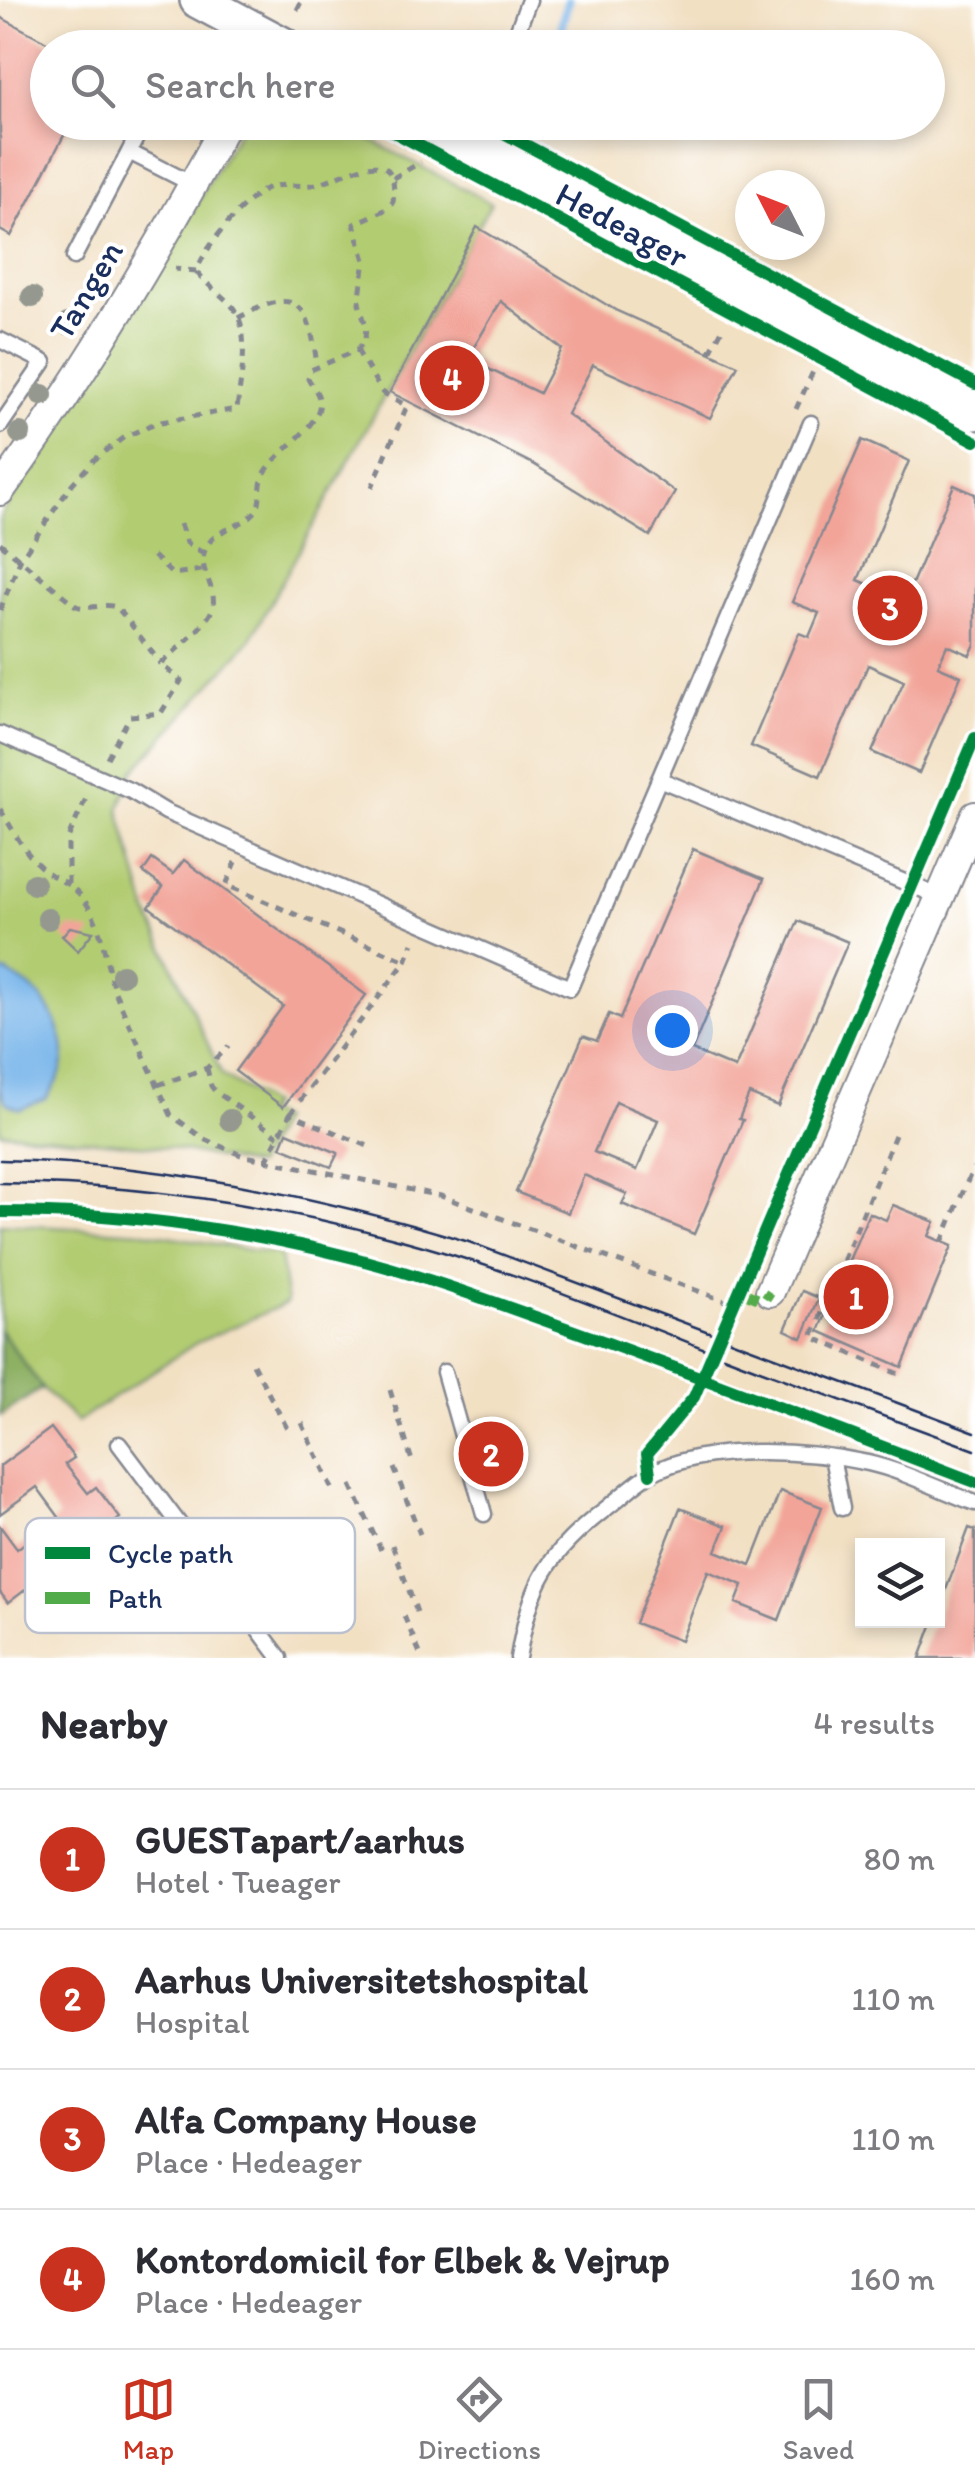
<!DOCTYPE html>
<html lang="en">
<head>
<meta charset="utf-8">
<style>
	body { margin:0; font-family:Itim,sans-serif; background:#f2f2f3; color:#2b2b33 }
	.controls { position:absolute; right:30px; bottom:30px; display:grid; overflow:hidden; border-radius:0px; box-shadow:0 5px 15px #0003 }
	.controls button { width:90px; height:90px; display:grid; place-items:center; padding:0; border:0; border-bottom:2px solid #e1e1e2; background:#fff; color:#2b2b33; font:50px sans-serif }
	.compass { position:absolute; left:735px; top:170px; width:90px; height:90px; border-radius:50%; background:#fff; box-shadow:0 5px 15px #0003; rotate:312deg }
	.you { position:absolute; left:672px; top:1030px; width:35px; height:35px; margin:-25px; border:8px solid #fff; border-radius:50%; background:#1a73e8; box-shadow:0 0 0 15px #1a73e833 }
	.badge { display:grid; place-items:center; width:65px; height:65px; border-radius:50%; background:#c8321e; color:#fff; font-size:32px; font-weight:700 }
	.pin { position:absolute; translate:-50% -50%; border:5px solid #fff; box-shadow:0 2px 10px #0006 }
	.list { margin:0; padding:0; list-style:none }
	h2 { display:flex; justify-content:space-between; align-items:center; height:130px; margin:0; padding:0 40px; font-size:42px }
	h2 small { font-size:32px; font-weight:400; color:#7c7c81 }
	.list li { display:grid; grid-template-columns:65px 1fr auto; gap:30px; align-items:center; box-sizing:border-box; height:140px; padding:0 40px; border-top:2px solid #e1e1e2 }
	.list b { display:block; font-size:38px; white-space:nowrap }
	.list p { margin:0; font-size:32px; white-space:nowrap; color:#7c7c81 }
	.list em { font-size:32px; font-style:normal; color:#7c7c81 }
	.icon { flex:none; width:55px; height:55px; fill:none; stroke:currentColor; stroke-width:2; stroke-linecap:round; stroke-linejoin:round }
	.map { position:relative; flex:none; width:975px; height:1658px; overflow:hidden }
	.search { position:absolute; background:#fff; box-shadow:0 5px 15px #0003; left:30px; right:30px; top:30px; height:110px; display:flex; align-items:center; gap:25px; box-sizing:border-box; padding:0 35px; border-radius:55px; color:#7c7c81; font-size:38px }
	.sheet { height:690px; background:#fff }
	nav { display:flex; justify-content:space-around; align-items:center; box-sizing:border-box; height:140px; border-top:2px solid #e1e1e2; background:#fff; font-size:28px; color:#7c7c81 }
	nav a { display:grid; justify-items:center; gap:5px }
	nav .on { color:#c8321e }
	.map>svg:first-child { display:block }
</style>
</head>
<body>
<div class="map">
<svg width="975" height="1658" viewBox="0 0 975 1658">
	<rect width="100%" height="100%" fill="#fff"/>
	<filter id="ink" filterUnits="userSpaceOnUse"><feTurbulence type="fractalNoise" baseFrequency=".01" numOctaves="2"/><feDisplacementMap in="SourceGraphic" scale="20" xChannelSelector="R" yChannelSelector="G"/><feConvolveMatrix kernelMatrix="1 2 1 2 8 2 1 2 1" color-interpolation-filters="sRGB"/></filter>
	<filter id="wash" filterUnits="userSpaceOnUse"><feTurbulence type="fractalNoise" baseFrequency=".0048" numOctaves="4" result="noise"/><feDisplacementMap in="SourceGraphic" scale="40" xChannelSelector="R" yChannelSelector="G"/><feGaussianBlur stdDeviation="2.25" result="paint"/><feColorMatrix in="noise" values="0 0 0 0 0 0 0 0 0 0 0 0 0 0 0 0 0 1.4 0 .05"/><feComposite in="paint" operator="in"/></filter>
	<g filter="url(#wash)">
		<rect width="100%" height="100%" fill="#f2e0c3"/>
		<path fill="#b2cc72" stroke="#667e68" stroke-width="2.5" d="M243 123H338L491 203 250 640 132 773 119 810 147 910 222 1075 270 1105 265 1112 280 1120 256 1166 171 1148 0 1132V516L112 348Z
			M0 1224 145 1232 280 1255 287 1303 196 1343 77 1422 42 1388 0 1330Z"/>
		<path fill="#8db064" stroke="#547061" stroke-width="2.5" d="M0 1330 42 1388 0 1416Z"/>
		<path fill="#78b5ea" stroke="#4a72a4" stroke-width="2.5" d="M6 972C15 978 25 983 33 990 51 1005 68 1040 63 1063 61 1076 53 1088 46 1099L20 1109 6 1103 0 1089V974Z"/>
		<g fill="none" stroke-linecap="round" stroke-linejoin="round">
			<path stroke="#78b5ea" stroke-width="9" d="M561 48 562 23 568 0"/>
		</g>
		<g id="blocks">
			<path fill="#f2a499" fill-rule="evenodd" d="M0 17 58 48H48V122H71L11 236 0 230Z
				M477 227 617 311 738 365 710 418 593 365 567 414 675 492 650 536 535 465 390 392ZM501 301 562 349 539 393 467 359Z
				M862 440 909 461 858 580 905 600 954 485 975 494V644L970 655 947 645 938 666 961 676 919 773 872 752 904 681 868 665 820 776 751 746 799 633 809 637 819 613 792 602Z
				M693 849 764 879 692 1050 735 1068 798 921 848 942 778 1106 749 1094 739 1119 743 1120 694 1234 622 1204 627 1194 584 1175 568 1213 516 1192 583 1036 597 1041 609 1014 620 1019ZM616 1102 658 1120 637 1170 594 1152Z
				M152 859 173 874 184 860 366 995 283 1107 235 1071 283 1006 149 907 163 887 143 872Z
				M70 927 93 932 78 951 62 936Z
				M287 1132 338 1153 331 1167 281 1147Z
				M893 1205 935 1222 929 1236 952 1246 902 1367 819 1331 869 1213 886 1220Z
				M802 1291 819 1298 802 1338 785 1330Z
				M51 1428 74 1458 65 1464 88 1493 96 1487 120 1518 8 1603 0 1592V1526L17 1549 59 1517 37 1487 0 1514V1466Z
				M780 1491 822 1507 779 1620 736 1603 743 1585 708 1571 681 1641 635 1623 680 1508 726 1526 716 1551 751 1565Z
				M969 1528 975 1530V1658H920L934 1620H938V1611Z"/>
		</g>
	</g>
	<g filter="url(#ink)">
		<use href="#blocks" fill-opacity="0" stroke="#868890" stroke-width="2.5"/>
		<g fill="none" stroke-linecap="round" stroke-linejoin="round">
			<g stroke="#868890" stroke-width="19">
				<path id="service" d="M511 48 529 0
					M129 152 144 122
					M74 257 129 152 194 185
					M0 340 44 362 0 426
					M0 734 131 791 166 812 570 988 811 423
					M659 779 940 897
					M444 1372 484 1514
					M119 1444 280 1658
					M832 1457 842 1508
					M518 1658C531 1582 547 1554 608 1507 622 1496 636 1482 650 1474 705 1443 808 1450 868 1463 904 1471 940 1490 975 1503"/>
			</g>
			<g stroke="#868890" stroke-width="32">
				<path id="minor" d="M0 491C84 375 159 249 227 122
					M770 1292 975 816"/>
			</g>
			<g stroke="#868890" stroke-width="40">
				<path id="tertiary" d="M198 0 288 48
					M428 122 975 412"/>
			</g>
			<path stroke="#868890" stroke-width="5" stroke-dasharray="8 8" stroke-linecap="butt" d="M297 10 302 0
				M393 178 421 162
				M238 318C300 284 309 304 317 365
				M357 350 382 392 407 406 372 487
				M710 352 725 324
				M796 409 816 365
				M180 524 187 543 203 553
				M0 543 76 606C90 611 103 602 116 607 121 610 153 654 161 664
				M153 556 172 574 202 570
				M0 610 20 560 72 484 94 460 123 438 155 423 237 409C240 379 253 329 231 305 219 292 206 285 196 271
				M107 758 130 716 161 713 181 681 161 664C174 651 202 629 210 614 223 590 194 571 206 548 216 527 238 530 254 513 263 503 258 490 263 477 272 453 326 425 319 398 317 391 311 384 308 378L311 370 357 350 365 340 366 326 359 303 365 260 354 224 383 211 393 202C401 134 343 180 311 185 293 187 274 181 259 193 234 212 209 243 196 271L175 269
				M0 809C14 831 25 856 47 872 61 882 74 885 84 900 104 928 104 958 114 990L171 1115 204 1139 241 1155 441 1196 733 1304
				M236 862 226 885 406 961
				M68 884V838L88 794
				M207 1068 211 1086 215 1091 278 1136
				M158 1085 207 1068 229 1046
				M290 1114 406 961 413 943
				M895 1135 812 1337 901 1375
				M266 1161 290 1114 368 1146
				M942 1242 973 1168
				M253 1364 288 1430
				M390 1390 412 1461
				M302 1423 334 1491
				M394 1468 420 1534
				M351 1485 381 1550
				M392 1545 417 1612
				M404 1616 422 1658"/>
			<use href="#service" stroke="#fff" stroke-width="14"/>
			<use href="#minor" stroke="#fff" stroke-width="28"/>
			<use href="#tertiary" stroke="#fff" stroke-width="35"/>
			<path stroke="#1b2f5e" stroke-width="2.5" d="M0 1160C160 1163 316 1195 469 1242L975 1432
				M0 1183C131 1184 263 1203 390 1237 498 1265 602 1308 705 1349 795 1384 885 1417 975 1450"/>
			<path stroke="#52ab49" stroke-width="10" stroke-dasharray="20 10" stroke-linecap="butt" d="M739 1291 764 1301 770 1292"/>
			<g stroke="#fff" stroke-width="19">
				<path id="cycleway" d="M375 122 975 441
					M483 122 975 384
					M0 1212C126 1212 269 1232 390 1268 458 1288 524 1313 591 1337 720 1384 847 1433 975 1482
					M650 1474 647 1454 694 1397 975 738"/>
			</g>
			<use href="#cycleway" stroke="#00873e" stroke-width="12"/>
		</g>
		<g fill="#94988f">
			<circle cx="32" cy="297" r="11"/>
			<circle cx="68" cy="324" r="11"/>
			<circle cx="42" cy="395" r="11"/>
			<circle cx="20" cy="433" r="11"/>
			<circle cx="34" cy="884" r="11"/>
			<circle cx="48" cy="919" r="11"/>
			<circle cx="122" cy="975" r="11"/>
			<circle cx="230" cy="1120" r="11"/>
		</g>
	</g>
	<g text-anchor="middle" stroke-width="8" stroke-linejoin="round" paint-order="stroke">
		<g font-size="35" fill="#1b2f5e" stroke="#fff">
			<text transform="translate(622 225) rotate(28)" y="12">Hedeager</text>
			<text transform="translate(86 290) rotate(-59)" y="12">Tangen</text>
		</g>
	</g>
	<rect x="25" y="1518" width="330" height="115" rx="15" fill="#fff" stroke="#bbc1cf" stroke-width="2.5"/>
	<rect x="45" y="1547" width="45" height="12" fill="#00873e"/>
	<rect x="45" y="1592" width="45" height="12" fill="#52ab49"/>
	<g font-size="28" fill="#1b2f5e">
		<text x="108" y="1563">Cycle path</text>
		<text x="108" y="1608">Path</text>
	</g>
</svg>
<div class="controls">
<button><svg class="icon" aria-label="layers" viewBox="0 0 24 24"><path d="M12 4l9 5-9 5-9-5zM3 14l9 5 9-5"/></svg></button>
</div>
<svg class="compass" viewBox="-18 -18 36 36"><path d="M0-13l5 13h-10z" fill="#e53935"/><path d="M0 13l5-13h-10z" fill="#7c7c81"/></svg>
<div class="you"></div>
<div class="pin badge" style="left:856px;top:1297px">1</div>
<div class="pin badge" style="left:491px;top:1454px">2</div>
<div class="pin badge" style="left:890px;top:608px">3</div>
<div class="pin badge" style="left:452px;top:378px">4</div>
<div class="search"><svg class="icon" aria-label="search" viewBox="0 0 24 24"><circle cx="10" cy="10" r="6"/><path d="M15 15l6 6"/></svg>Search here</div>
</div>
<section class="sheet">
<h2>Nearby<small>4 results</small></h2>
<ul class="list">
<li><span class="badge">1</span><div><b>GUESTapart/aarhus</b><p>Hotel · Tueager</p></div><em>80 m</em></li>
<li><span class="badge">2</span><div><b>Aarhus Universitetshospital</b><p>Hospital</p></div><em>110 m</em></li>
<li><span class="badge">3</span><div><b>Alfa Company House</b><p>Place · Hedeager</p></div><em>110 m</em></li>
<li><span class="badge">4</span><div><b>Kontordomicil for Elbek &amp; Vejrup</b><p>Place · Hedeager</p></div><em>160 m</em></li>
</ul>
</section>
<nav>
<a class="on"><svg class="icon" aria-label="map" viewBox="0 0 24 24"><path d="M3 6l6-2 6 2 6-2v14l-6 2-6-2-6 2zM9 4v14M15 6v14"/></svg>Map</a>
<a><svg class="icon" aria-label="directions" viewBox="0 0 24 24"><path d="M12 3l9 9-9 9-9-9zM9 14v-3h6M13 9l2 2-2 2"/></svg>Directions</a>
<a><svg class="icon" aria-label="saved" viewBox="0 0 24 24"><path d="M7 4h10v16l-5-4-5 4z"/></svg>Saved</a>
</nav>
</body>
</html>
